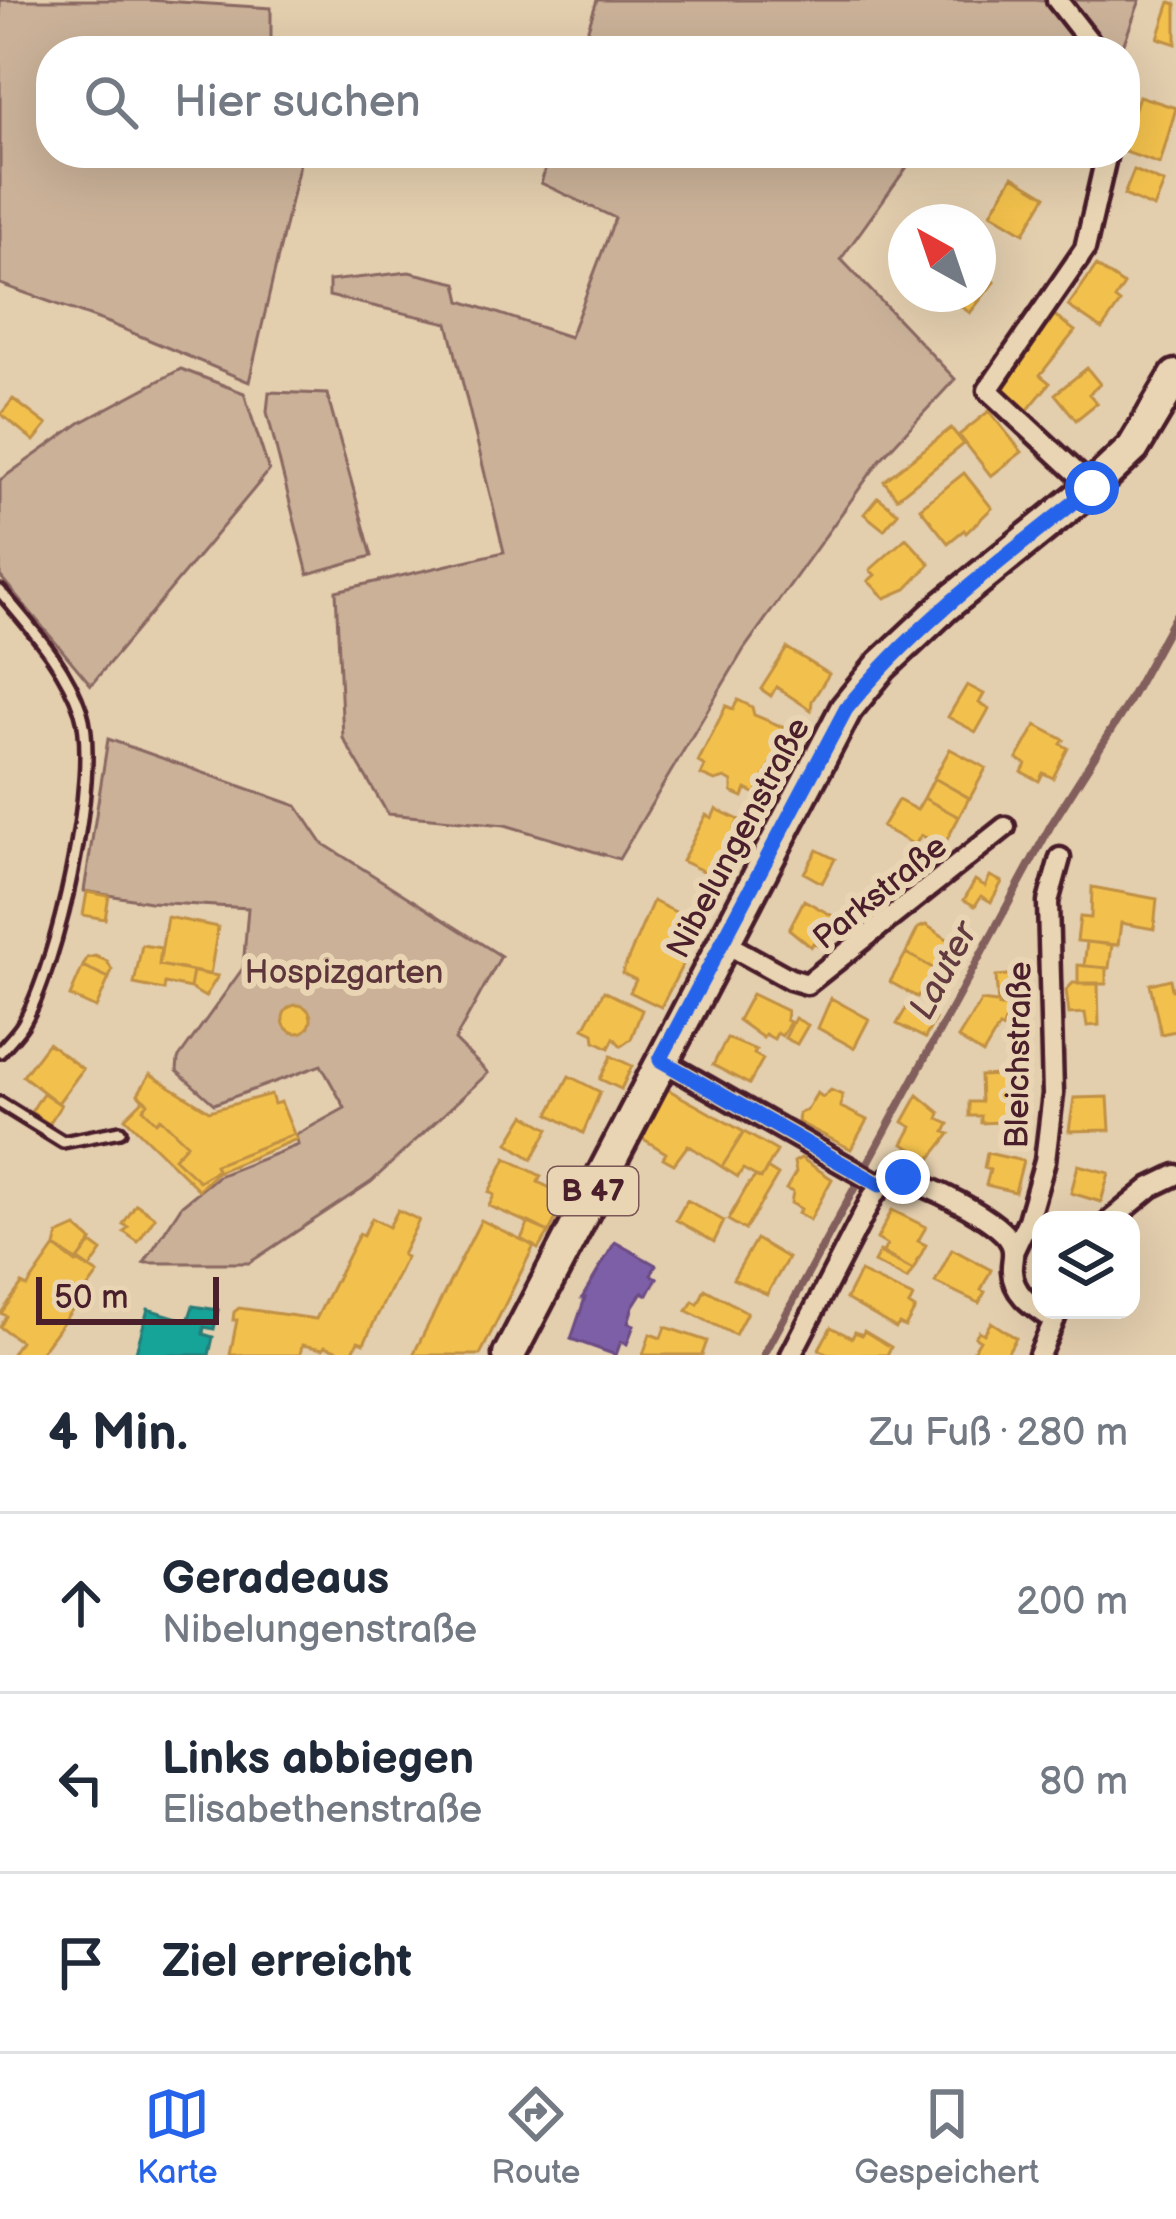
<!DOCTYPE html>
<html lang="de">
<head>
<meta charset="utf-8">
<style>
	body { margin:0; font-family:"Balsamiq Sans",sans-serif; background:#f2f2f3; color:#1f2937 }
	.controls { position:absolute; right:36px; bottom:36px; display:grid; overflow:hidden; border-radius:24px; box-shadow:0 12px 48px #0002 }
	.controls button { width:108px; height:108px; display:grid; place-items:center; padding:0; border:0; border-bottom:3px solid #e0e1e3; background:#fff; color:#1f2937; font:60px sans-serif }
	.compass { position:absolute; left:888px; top:204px; width:108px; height:108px; border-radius:50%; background:#fff; box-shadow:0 12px 48px #0002; rotate:320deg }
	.scale { position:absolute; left:36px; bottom:30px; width:183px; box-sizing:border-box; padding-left:12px; border:6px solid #4a1f2b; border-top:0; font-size:33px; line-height:42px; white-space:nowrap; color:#4a1f2b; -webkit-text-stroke:9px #e9d5b3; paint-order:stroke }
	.stop { position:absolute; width:36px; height:36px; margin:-27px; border:9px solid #2563eb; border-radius:50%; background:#fff }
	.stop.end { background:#2563eb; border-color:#fff; box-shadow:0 3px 12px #0008 }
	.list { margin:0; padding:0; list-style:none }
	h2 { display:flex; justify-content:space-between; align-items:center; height:156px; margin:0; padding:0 48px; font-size:51px }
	h2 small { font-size:39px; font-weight:400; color:#747a83 }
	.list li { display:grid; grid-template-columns:78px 1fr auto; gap:36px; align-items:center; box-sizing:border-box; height:180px; padding:0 48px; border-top:3px solid #e0e1e3 }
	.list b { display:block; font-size:45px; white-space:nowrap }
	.list p { margin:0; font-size:39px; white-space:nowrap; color:#747a83 }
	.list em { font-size:39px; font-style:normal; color:#747a83 }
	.icon { flex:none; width:66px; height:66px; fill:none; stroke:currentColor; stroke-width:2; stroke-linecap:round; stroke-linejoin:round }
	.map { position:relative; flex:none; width:1176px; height:1355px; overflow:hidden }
	.search { position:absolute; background:#fff; box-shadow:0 12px 48px #0002; left:36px; right:36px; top:36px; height:132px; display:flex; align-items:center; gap:30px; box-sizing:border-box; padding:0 42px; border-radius:48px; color:#747a83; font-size:45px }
	.sheet { height:696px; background:#fff }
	nav { display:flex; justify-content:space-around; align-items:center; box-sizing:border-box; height:168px; border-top:3px solid #e0e1e3; background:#fff; font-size:33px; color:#747a83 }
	nav a { display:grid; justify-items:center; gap:6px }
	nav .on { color:#2563eb }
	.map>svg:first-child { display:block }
</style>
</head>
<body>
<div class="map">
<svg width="1176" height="1355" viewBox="0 0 1176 1355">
	<rect width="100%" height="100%" fill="#e3ceae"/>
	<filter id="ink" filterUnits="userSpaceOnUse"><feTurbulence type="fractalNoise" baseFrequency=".00833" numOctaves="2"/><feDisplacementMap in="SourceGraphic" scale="24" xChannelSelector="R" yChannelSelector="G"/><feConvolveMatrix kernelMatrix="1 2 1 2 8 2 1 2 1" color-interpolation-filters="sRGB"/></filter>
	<g filter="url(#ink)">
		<path fill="#cab198" stroke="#8a6862" stroke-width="3" d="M0 0H148L271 8V51H51V153H302L249 382 109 323 0 284Z
			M597 0H1140L1121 51H581Z
			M550 153H917L841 259 955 379 880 460 744 649 619 859 505 825 388 814 343 738 336 591 504 552 448 323 329 296V281L409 272 457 283 461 301 570 337 615 218 541 183Z
			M181 369 244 393 269 471 91 685 0 576V480L80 423Z
			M269 392 327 394 372 556 308 574 267 412Z
			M108 739 297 806 322 843 501 956 455 1040 488 1073 371 1182 249 1263H144L182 1205 218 1176 298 1145 296 1135 345 1108 321 1065 214 1104 177 1071 178 1059 243 968 248 908 150 902 84 891Z"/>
		<path fill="#f2c14e" stroke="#c09044" stroke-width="3" d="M1170 2 1176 4V44L1158 38Z
			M1139 96 1176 108 1160 164 1125 152V138Z
			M1134 170 1164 183 1154 208 1124 195Z
			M1013 176 1046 196 1024 233 991 213Z
			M1096 266 1124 285 1115 299 1120 303 1102 329 1068 306Z
			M978 270 994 282 970 313 944 294H978Z
			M1053 314 1075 331 1040 375 1050 383 1027 411 996 386Z
			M1087 368 1100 384 1089 394 1097 403 1076 420 1055 394Z
			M13 399 47 425 34 441 1 414Z
			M989 411 1022 452 991 476 959 435Z
			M951 428 964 444 897 498 884 481Z
			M964 473 992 508 966 533 964 530 948 543 920 508Z
			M878 497 898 513 884 530 864 514Z
			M906 538 930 564 906 589 885 598 868 581 875 575 870 570Z
			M787 648 829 674 812 701 811 710 776 687 771 696 761 689Z
			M967 685 984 694 979 703 989 709 976 732 948 717Z
			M738 700 752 707 754 715 788 729 756 794 746 789 743 797 732 792V782L725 778 715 781 701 775 705 766 698 762 726 706 733 709Z
			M1036 725 1064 740 1061 744 1068 748 1053 778 1043 773 1039 781 1022 772 1026 764 1017 759Z
			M950 749 986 768 970 798 934 778Z
			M934 778 969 798 959 817 924 798Z
			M924 798 959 817 943 847 921 835 915 845 882 827 898 800 917 810Z
			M716 809 739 820 734 829 738 831 718 878 682 861 706 815 712 818Z
			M817 850 835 859 822 883 804 873Z
			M990 876 1002 882 991 902 981 896 975 906 964 900 975 880 985 886Z
			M1092 887 1157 899 1154 929 1121 923 1118 945 1077 941 1080 917 1091 918Z
			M87 892 109 896 105 919 83 915Z
			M804 900 840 920 824 949 813 943 811 947 789 929Z
			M653 901 694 921 671 955 684 962 661 1007 630 992 636 980 622 973Z
			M167 917 218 927 210 975 159 965Z
			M926 925 949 940 938 971 906 953 918 928Z
			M1087 942 1112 945 1109 968 1084 966Z
			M142 945 161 948 159 965 193 971 190 988 165 983 164 990 134 984Z
			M906 953 938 971 917 997 890 982Z
			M95 956 107 961 112 970 109 978 83 966 87 958Z
			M1078 965 1106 968V984H1078Z
			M83 966 109 978 96 1008 70 996Z
			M193 971 218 976 205 997 190 988Z
			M1018 974 1028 981 1027 1005 998 1006 996 976Z
			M1170 979 1172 990 1176 989V1031L1161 1034 1150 984Z
			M1098 983 1099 1025 1087 1026 1085 1013 1069 1014 1066 990 1073 983Z
			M604 991 642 1010 631 1039 621 1046 614 1038 609 1048 595 1041 594 1033 584 1028Z
			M752 994 787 1011 786 1020 790 1022 782 1036 777 1033 774 1039 765 1034 763 1038 738 1020Z
			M831 998 869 1019 854 1048 818 1028Z
			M981 1001 1012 1005 1002 1029 999 1027 983 1054 958 1038Z
			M908 1005 935 1019 925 1038 897 1024Z
			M283 1019a14 14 0 1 1 28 0a14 14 0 1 1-28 0Z
			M795 1018 808 1025 797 1044 785 1038Z
			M727 1038 756 1050 754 1054 763 1059 749 1084 713 1065Z
			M48 1043 83 1069 58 1103 23 1076Z
			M611 1056 632 1066 621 1089 600 1079Z
			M150 1074 209 1111 271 1094 274 1104 281 1102 294 1134 215 1165 217 1170 199 1181 174 1158 187 1144 160 1118 156 1122 143 1109 148 1103 138 1094Z
			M1020 1074 1021 1121 981 1123V1116H969V1102H981L980 1076Z
			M569 1076 600 1092 583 1133 549 1114Z
			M667 1089 744 1132 722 1167 688 1145 674 1164 663 1158 666 1153 642 1138Z
			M831 1090 842 1095 841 1107 867 1120 851 1149 798 1122 799 1113 807 1110 817 1093 823 1097Z
			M43 1093 61 1105 49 1124 31 1112Z
			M138 1094 148 1103 143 1109 156 1122 160 1118 187 1144 174 1158 199 1181 217 1170 215 1165 294 1134 297 1139 217 1172 199 1190 125 1118 143 1100Z
			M918 1095 940 1113 938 1119 949 1124 945 1132 950 1134 930 1159 903 1144 912 1127 903 1122Z
			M1108 1097 1110 1130 1069 1131 1074 1098Z
			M525 1115 549 1129 532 1159 508 1143Z
			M744 1132 777 1151 761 1179 743 1169 738 1177 722 1167Z
			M987 1153 1023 1161 1015 1192 986 1185 990 1170 984 1168Z
			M506 1158 541 1176 538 1182 567 1196 549 1232 489 1206 494 1195 489 1192Z
			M801 1158 832 1179 810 1220 798 1213 801 1209 791 1203 793 1192 786 1189 796 1172 794 1162Z
			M1078 1165 1109 1173 1101 1202 1071 1193Z
			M767 1168 778 1175 745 1230 728 1220 748 1185 756 1176 761 1179Z
			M687 1200 724 1221 714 1242 676 1220Z
			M136 1204 155 1217 138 1242 124 1232 128 1227 123 1224Z
			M398 1210 419 1220 402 1255 406 1257 364 1343 358 1341 351 1355 325 1346 323 1349 302 1345 300 1355H230L237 1320H233L234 1312 239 1308 316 1319 359 1234 363 1236 372 1218 389 1227Z
			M892 1210 926 1227 918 1241 926 1245 913 1270 882 1254 887 1245 877 1239Z
			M481 1220 534 1246 480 1355H413Z
			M529 1222 549 1232 538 1249 521 1239Z
			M76 1227 92 1241 76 1263 55 1247 58 1235Z
			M756 1239 788 1258 767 1294 733 1279Z
			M91 1243 102 1251 90 1268 78 1260Z
			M55 1247 98 1274 39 1355H11L20 1341 0 1327 6 1316 1 1313 22 1284 27 1287Z
			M952 1249 991 1270 981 1290 985 1292 979 1303 935 1282Z
			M880 1251 913 1270 907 1279 874 1262Z
			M860 1272 913 1297 909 1305 915 1309 905 1327 899 1324 896 1328 846 1299Z
			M705 1289 747 1312 735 1335 687 1311 693 1301 698 1304Z
			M991 1322 1016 1338 1006 1355H971L980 1340 975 1337 979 1331 984 1334Z
			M665 1327 707 1341 702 1355H643L650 1334 661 1338Z
			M831 1327 852 1338 855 1332 862 1335 864 1331 891 1347 887 1355H830L819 1349Z"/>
		<path fill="#7b5ea7" stroke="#6c4b82" stroke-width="3" d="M615 1242 656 1265 651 1275 657 1278 648 1295 642 1292 633 1306 628 1323 634 1325 627 1344 621 1341 616 1355 571 1339 585 1298H582Z"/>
		<path fill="#17a398" stroke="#267b77" stroke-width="3" d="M193 1306 218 1310 214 1329 204 1327 203 1334 213 1337 209 1355H135L148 1309 188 1321Z"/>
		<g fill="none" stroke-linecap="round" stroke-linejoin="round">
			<path stroke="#825f5b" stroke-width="8" d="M764 1355 1051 825 1125 708 1176 615"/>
			<g stroke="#4a1f2b" stroke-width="18">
				<path id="lane" d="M0 591C32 630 65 664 81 712 101 774 57 967 23 1024 17 1034 7 1043 0 1052
					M0 1103 63 1142 120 1131"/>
			</g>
			<g stroke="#4a1f2b" stroke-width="27">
				<path id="street" d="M1057 0 1097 51
					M1092 487 988 390 1085 249 1107 153
					M723 942 790 979 807 984 1005 827
					M660 1060 880 1185
					M1111 1220 1151 1187 1176 1175
					M1014 1250 1028 1220 1045 1161 1053 1094 1048 902 1060 858
					M791 1355 873 1196 887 1179 896 1176C921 1182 1001 1219 1011 1243 1016 1253 1011 1261 1012 1271 1013 1296 1036 1308 1054 1321L1058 1310
					M1039 1355 1054 1321"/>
			</g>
			<g stroke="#4a1f2b" stroke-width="39">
				<path id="primary" d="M509 1355 846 709 882 665 945 606 1092 487 1133 448 1176 376"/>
			</g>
			<use href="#lane" stroke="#e9d5b3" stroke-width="9"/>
			<use href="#street" stroke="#e9d5b3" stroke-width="18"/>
			<use href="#primary" stroke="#e9d5b3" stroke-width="30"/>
		</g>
	</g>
	<g fill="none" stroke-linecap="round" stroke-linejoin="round" filter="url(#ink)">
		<path stroke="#2563eb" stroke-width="15" d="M903 1177 896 1176 880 1185 660 1060 846 709C916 622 1006 557 1092 488"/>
	</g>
	<g text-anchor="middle" stroke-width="12" stroke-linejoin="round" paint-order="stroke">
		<rect fill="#e9d5b3" stroke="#7a5654" stroke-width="3" x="548" y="1167" width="90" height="48" rx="9"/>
		<g font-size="30" font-weight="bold" fill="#4a1f2b">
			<text x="593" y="1201">B 47</text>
		</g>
		<g font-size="33" fill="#4a1f2b" stroke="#e9d5b3">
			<text transform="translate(737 837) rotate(-62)" y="12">Nibelungenstraße</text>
			<text transform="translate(879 891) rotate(-39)" y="12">Parkstraße</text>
			<text transform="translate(1017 1055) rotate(-89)" y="12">Bleichstraße</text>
		</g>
		<g font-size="33" fill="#5d353b" stroke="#e9d5b3">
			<text x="344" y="983">Hospizgarten</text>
		</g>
		<g font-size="36" font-style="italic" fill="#623a3f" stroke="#e9d5b3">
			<text transform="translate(942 970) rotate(-62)" y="13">Lauter</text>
		</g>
	</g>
</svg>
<div class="controls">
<button><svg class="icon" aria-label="layers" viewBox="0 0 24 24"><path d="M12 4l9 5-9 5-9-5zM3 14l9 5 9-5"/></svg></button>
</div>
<svg class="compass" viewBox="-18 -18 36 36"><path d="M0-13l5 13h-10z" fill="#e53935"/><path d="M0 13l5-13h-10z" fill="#747a83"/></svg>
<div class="scale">50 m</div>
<div class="stop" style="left:1092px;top:488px"></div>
<div class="stop end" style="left:903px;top:1177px"></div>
<div class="search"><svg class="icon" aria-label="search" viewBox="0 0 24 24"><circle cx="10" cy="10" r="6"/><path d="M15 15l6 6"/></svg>Hier suchen</div>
</div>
<section class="sheet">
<h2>4 Min.<small>Zu Fuß · 280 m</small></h2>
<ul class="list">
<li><svg class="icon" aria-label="ahead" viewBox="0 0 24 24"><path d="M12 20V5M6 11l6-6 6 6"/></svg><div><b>Geradeaus</b><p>Nibelungenstraße</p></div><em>200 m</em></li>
<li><svg class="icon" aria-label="left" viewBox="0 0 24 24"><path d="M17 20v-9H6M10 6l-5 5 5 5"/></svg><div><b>Links abbiegen</b><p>Elisabethenstraße</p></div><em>80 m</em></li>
<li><svg class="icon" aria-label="arrive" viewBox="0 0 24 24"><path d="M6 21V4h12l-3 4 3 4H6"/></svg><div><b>Ziel erreicht</b></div></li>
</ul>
</section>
<nav>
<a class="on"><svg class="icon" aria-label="map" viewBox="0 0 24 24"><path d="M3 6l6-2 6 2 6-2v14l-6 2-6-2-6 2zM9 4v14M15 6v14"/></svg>Karte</a>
<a><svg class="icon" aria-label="directions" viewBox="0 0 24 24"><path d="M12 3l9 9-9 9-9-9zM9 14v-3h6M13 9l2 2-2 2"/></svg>Route</a>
<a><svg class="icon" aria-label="saved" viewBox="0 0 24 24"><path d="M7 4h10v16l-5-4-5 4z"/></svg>Gespeichert</a>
</nav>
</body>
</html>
